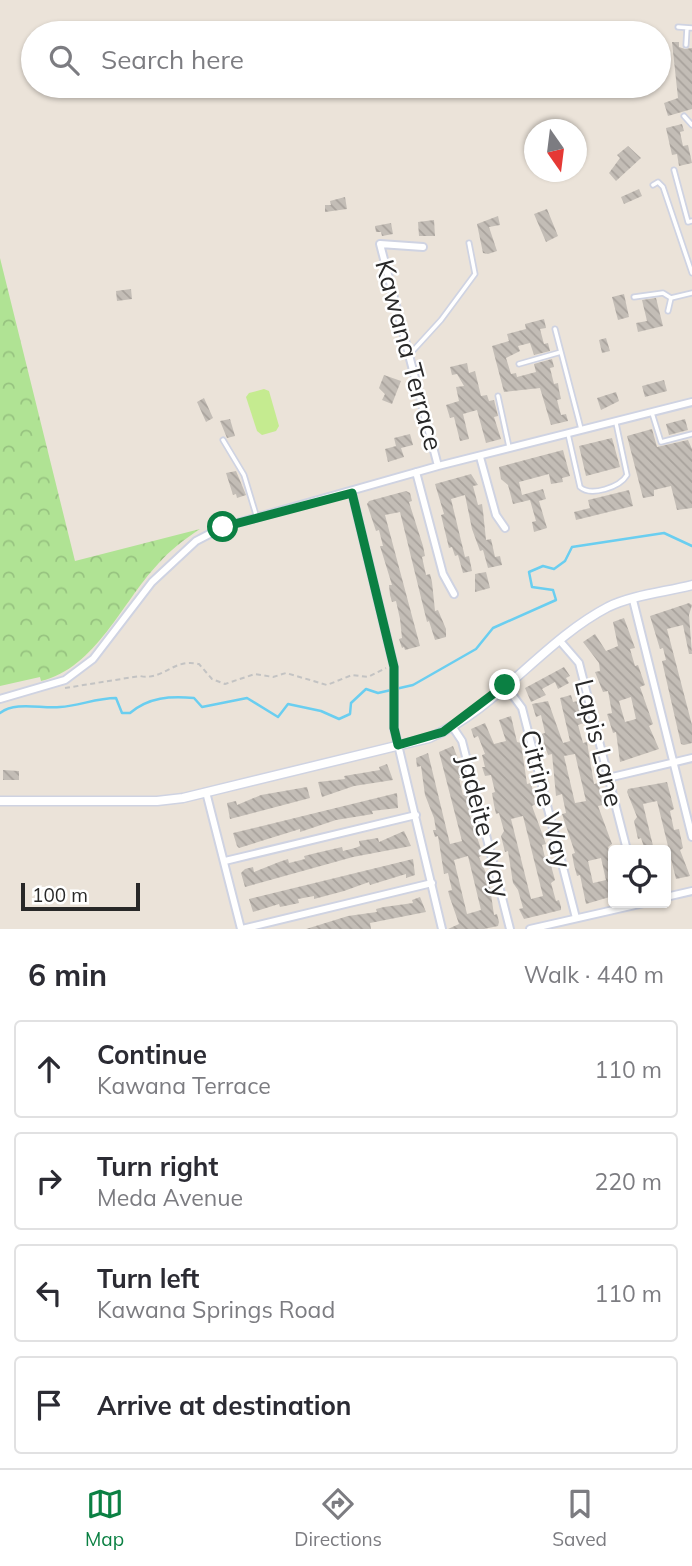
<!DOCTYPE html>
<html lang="en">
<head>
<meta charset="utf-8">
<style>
	body { margin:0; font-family:Mulish,sans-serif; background:#f2f2f3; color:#2b2b33 }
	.controls { position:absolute; right:21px; bottom:21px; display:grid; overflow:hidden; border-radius:7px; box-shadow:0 2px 5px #0004 }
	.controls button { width:63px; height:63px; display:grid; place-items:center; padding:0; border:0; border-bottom:2px solid #e1e1e2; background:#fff; color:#2b2b33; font:35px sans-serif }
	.compass { position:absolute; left:524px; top:119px; width:63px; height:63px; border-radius:50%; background:#fff; box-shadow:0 2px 5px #0004; rotate:166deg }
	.scale { position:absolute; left:21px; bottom:18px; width:119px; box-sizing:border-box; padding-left:7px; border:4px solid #282828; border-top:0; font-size:19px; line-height:24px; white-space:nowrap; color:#282828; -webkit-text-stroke:5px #fff; paint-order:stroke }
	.stop { position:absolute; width:21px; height:21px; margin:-16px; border:5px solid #0b8043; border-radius:50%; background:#fff }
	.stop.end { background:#0b8043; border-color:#fff; box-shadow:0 2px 7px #0008 }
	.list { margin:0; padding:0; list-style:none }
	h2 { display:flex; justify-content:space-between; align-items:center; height:91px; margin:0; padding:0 28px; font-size:30px }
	h2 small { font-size:23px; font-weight:400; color:#7c7c81 }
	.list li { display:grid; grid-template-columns:46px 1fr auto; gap:21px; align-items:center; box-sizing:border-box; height:98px; margin:0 14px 14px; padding:0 14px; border:2px solid #e1e1e2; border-radius:7px }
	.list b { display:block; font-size:26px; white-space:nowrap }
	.list p { margin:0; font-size:23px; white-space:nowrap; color:#7c7c81 }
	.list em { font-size:23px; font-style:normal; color:#7c7c81 }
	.icon { flex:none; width:38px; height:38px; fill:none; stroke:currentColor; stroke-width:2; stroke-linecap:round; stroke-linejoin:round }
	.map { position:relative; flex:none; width:692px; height:929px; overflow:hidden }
	.search { position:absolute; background:#fff; box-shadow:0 2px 5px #0004; left:21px; right:21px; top:21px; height:77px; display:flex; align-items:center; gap:18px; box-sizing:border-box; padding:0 24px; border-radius:38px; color:#7c7c81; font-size:26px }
	.sheet { height:539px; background:#fff }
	nav { display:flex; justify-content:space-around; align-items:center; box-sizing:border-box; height:98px; border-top:2px solid #e1e1e2; background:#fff; font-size:19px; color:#7c7c81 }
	nav a { display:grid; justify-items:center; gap:4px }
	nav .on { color:#0b8043 }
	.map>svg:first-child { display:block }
</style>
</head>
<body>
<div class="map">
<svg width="692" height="929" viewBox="0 0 692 929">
	<defs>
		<pattern id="park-crowns" width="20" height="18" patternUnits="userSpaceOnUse" patternTransform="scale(1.75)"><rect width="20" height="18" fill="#b0e394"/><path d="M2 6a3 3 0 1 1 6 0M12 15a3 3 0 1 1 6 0" fill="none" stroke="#97c380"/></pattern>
		<pattern id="building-back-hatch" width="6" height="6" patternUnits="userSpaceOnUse" patternTransform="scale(1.75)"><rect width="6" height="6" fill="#c3bdb6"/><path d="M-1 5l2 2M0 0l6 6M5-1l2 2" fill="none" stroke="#a8a29c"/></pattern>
	</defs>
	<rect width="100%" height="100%" fill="#ebe3d9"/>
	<path fill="url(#park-crowns)" d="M0 258 75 561 200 529C185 539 170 550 158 564 122 602 96 668 41 681L40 677 0 686Z"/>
	<path fill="#c5eb90" d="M264 389 269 391 279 426 276 431 262 435 257 431 246 397 249 393Z"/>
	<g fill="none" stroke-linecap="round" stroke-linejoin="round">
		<path stroke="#6acef0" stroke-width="2.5" d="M0 713C16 701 41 709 60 707 79 706 96 698 116 698L122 713H130C149 697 170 696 194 698L202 707 247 698 278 717 288 704 321 711 339 719 350 714 351 703 366 689 378 693 413 685 476 649 493 628 556 600 553 590 532 587 529 572 543 566 554 569 565 561 572 547 664 533 692 546"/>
	</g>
	<path fill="url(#building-back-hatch)" fill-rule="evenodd" d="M672 42H679V47L685 49 692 48V109L668 116 664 103 678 98Z
		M682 124 684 131 680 132 683 146 688 145 692 163 679 166 677 154 672 155 666 128Z
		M628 146 641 158 616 181 609 173 620 158 617 155Z
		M639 189 642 196 624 204 621 197Z
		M345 197 347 209 325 212V205H331L330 201Z
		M547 209 558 236 546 242 534 214Z
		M498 216 500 225 489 227 497 251 488 254 483 253 477 224Z
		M434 220 435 236H419L418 222Z
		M391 223 393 234 382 236 381 232H376L375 226Z
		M131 289 132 299 117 301 116 291Z
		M624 294 629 317 618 320 612 297Z
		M656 298 663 326 638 332 636 323 647 321 642 300Z
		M544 319 546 328 540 329 544 344 548 343 550 351 534 355 530 343 518 346 520 351 506 358 511 374 516 373 517 377 536 372 534 364 552 359 554 367 550 368 554 384 558 383 559 390 561 399 557 400 561 415 566 414 568 421 551 425 540 388 504 392 492 346 509 341 507 334 526 329 525 324Z
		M606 338 610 351 602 353 599 340Z
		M467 363 469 373 475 371 481 396 487 395 489 401 494 400 498 416 494 417 501 439 486 443 477 410 463 414 469 439 460 441 454 417 450 418 446 405 459 401 456 387 464 386 457 374 452 375 450 367Z
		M384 375 401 381 392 404 382 400 385 394 379 388Z
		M664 380 667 391 645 397 642 386Z
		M616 392 619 401 601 410 597 398Z
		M204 398 213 418 206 422 197 402Z
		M230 419 235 436 227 438 220 421Z
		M685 419 688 430 669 435 666 424Z
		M652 429 657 447 688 440 692 449V508L677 510 671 486 654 490V496L643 498 627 436Z
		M410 434 413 445 401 448 404 457 388 462 385 449 396 446 394 438Z
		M612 438 620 467 586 476 579 446Z
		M563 450 570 476 562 478 563 482 551 484 549 474 519 482 522 495 543 489 546 499 539 501 547 528 534 532 532 522 536 521 530 500 513 504 508 485 501 479 499 467Z
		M236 471 246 495 237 498 236 494 233 495 226 473Z
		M471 474 478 485 473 486 478 505 482 504 483 511 486 540 491 539 495 557 500 556 502 565 488 568 483 550 480 551 472 529 465 495 451 499 465 557 469 556 472 571 463 573 458 555 455 556 452 547 449 548 441 515 444 514 435 484Z
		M629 490 633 506 576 520 574 512 590 508 588 500Z
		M406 491 410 493 412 501 409 502 423 546 425 556 422 557 426 575 430 574 432 582 435 611 438 610 446 629V637L435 640 429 621 427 622 400 512 385 515 420 646 405 650 404 647 402 648 399 639 402 638 400 619 396 601 392 602 390 595 389 585H392L380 546H383L379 530 376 531 367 504 369 501Z
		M486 572 490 588 475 592V574Z
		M689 603 692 605 689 615 692 654H689L683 625 667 629 692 725V743L684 745 681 744 662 661 666 660 663 648 660 649 650 616Z
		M624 618 635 648 630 649 635 666 638 665 645 685 640 687 653 724 649 726 659 749 620 762 616 732 613 733 607 714 612 713 608 691 603 692 595 672 600 671 599 663 583 642 595 634 606 651 618 646 613 622ZM631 697 636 719 625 722 619 701Z
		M564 667 570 676 566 678 569 683 558 689 555 682 542 689 546 695 531 702 525 688Z
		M571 695 573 702 578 701 584 723 578 725 583 743 587 742 594 784 598 783 601 793 603 805 598 806 612 844 608 847 613 866V896L586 904 580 875 577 876 574 865 572 854 575 853 562 814 566 813 562 794 556 796 552 754 548 755 541 734 545 733 541 715 536 717 532 704 548 701 563 743 570 741 560 698ZM575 754 586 801 575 803 564 756ZM601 858 606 880 593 883 588 861Z
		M511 716 517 742 521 743 527 784 531 783 536 804 532 806 546 844 542 845 546 862H550L555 880 551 883 556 901 559 900 561 907V910L524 919 519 909 523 908 518 890 513 883 508 851 505 852 501 836 504 831 499 813 496 814 494 805 492 793 495 792 491 775 485 776 482 767H485L482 755 485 754 478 736 474 738 471 729 485 723 494 744 506 741 499 720ZM523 816 543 896 531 899 511 819Z
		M453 746 465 777 459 778 461 787 463 795 468 794 473 816H470L483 855 479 857 489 880 494 915 497 914 499 922 498 926 484 929H448L459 924 450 898 448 891 452 890 448 873 444 874 438 836 435 837 433 830H436L434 818 425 795 421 766 417 767 416 758 428 753 450 844 462 841 439 752ZM468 856 481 910 467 914 454 860Z
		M387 764 393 780 354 786 322 797 318 782 345 779 344 776 380 770 379 767Z
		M3 770 19 771V780H3Z
		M667 782 674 809 670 811 674 830 679 829 683 848 680 850 690 876 676 879 657 801 643 804 654 850H645L641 838 638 839 634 821 637 817 627 792 628 789Z
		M307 787 310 798 230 819 227 803 236 801 237 805 261 795Z
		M397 793 398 808 372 811 373 814 336 820 300 832V829L239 848 237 846 233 833Z
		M404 831 411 846 353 857 245 887 241 873 245 869 253 867 254 872 279 862 288 859 289 863 305 859 304 856 316 853 342 847 343 851 355 848 360 846 359 841 378 838 379 842Z
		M413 859 415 875 406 878V874L370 885 369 882 344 891 314 899V896L298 899 299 903 280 907 279 904 253 912 249 899Z
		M420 897 426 912 370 923 371 929H306L348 916 377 912 376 909 384 907 413 903 412 900Z"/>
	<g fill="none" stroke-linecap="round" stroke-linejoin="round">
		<g stroke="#cfd3e2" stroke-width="7">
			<path id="service" d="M678 27 692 28
				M686 45 687 28
				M684 116 692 125
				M674 170 688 222 692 221
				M653 185 658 182 663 187 692 273
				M634 297 663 293 671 298
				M668 311 671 298 692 293
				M555 329 581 429
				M409 355 441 320 475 274 469 243
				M519 364 561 352
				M498 396 509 447
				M652 413 661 442 692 434
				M568 434 580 487C591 497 620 487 627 475L616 423
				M223 440 244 475 257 518"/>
		</g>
		<g stroke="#cfd3e2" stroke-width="10">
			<path id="minor" d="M423 247 380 244 438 466
				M480 457 496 515 505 528
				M416 472 443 574 454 594
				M352 493 394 667V728L442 929
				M633 600 692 837
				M560 641 579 663 627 850
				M505 685 522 708 576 918
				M0 699 65 680 93 659 152 582 196 541 223 527 438 466 692 402
				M452 726 462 741 510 929
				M608 778 692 758
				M206 792 241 929
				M225 861 416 815
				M666 897 692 891
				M242 929 432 883
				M530 929 644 903"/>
		</g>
		<g stroke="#cfd3e2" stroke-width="11">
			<path id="tertiary" d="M0 801H157L183 798 429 738C497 709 543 641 608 607 633 595 665 592 692 585"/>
		</g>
		<path stroke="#c3c3c3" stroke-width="2" stroke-dasharray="5 3.5" stroke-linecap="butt" d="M65 688 140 676C164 681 172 658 199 664L212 679 225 684 255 674 273 677 286 673 327 685 352 675 368 677 386 668"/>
		<use href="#service" stroke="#fff" stroke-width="3.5"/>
		<use href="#minor" stroke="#fff" stroke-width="6"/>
		<use href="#tertiary" stroke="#fff" stroke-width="8"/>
	</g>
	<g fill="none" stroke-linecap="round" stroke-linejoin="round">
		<path stroke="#0b8043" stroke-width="9" d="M223 527 352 493 394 667V728L398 745 443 732 505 685"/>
	</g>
	<g text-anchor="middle" stroke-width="5" stroke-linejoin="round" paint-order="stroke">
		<g font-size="26" fill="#282828" stroke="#fff">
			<text transform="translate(409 355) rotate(75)" y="9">Kawana Terrace</text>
			<text transform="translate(599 743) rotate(76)" y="9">Lapis Lane</text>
			<text transform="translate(546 799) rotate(76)" y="9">Citrine Way</text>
			<text transform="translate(484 826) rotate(76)" y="9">Jadeite Way</text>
		</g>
	</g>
</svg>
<div class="controls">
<button><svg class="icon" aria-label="locate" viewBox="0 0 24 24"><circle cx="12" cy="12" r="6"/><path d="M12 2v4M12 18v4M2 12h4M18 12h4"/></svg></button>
</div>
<svg class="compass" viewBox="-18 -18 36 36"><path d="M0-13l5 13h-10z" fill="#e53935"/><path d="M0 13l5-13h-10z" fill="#7c7c81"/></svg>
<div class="scale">100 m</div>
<div class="stop" style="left:223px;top:527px"></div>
<div class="stop end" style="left:505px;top:685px"></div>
<div class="search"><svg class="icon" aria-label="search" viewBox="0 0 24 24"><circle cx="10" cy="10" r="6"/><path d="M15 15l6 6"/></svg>Search here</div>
</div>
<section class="sheet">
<h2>6 min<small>Walk · 440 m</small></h2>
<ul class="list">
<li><svg class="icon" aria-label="ahead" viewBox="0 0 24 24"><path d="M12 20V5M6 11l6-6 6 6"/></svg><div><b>Continue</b><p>Kawana Terrace</p></div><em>110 m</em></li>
<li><svg class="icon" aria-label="right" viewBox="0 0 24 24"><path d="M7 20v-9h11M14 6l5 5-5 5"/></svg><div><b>Turn right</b><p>Meda Avenue</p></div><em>220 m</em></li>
<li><svg class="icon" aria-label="left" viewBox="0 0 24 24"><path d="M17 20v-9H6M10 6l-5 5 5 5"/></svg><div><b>Turn left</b><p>Kawana Springs Road</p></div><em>110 m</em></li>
<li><svg class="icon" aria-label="arrive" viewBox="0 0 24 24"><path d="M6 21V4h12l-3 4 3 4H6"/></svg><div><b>Arrive at destination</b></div></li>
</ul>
</section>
<nav>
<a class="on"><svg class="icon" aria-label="map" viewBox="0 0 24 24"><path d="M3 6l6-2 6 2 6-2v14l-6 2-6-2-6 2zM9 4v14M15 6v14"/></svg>Map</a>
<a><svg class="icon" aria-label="directions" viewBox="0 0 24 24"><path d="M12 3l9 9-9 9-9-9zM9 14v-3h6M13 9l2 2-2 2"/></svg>Directions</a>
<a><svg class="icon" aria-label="saved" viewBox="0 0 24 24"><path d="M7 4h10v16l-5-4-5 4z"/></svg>Saved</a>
</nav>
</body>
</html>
